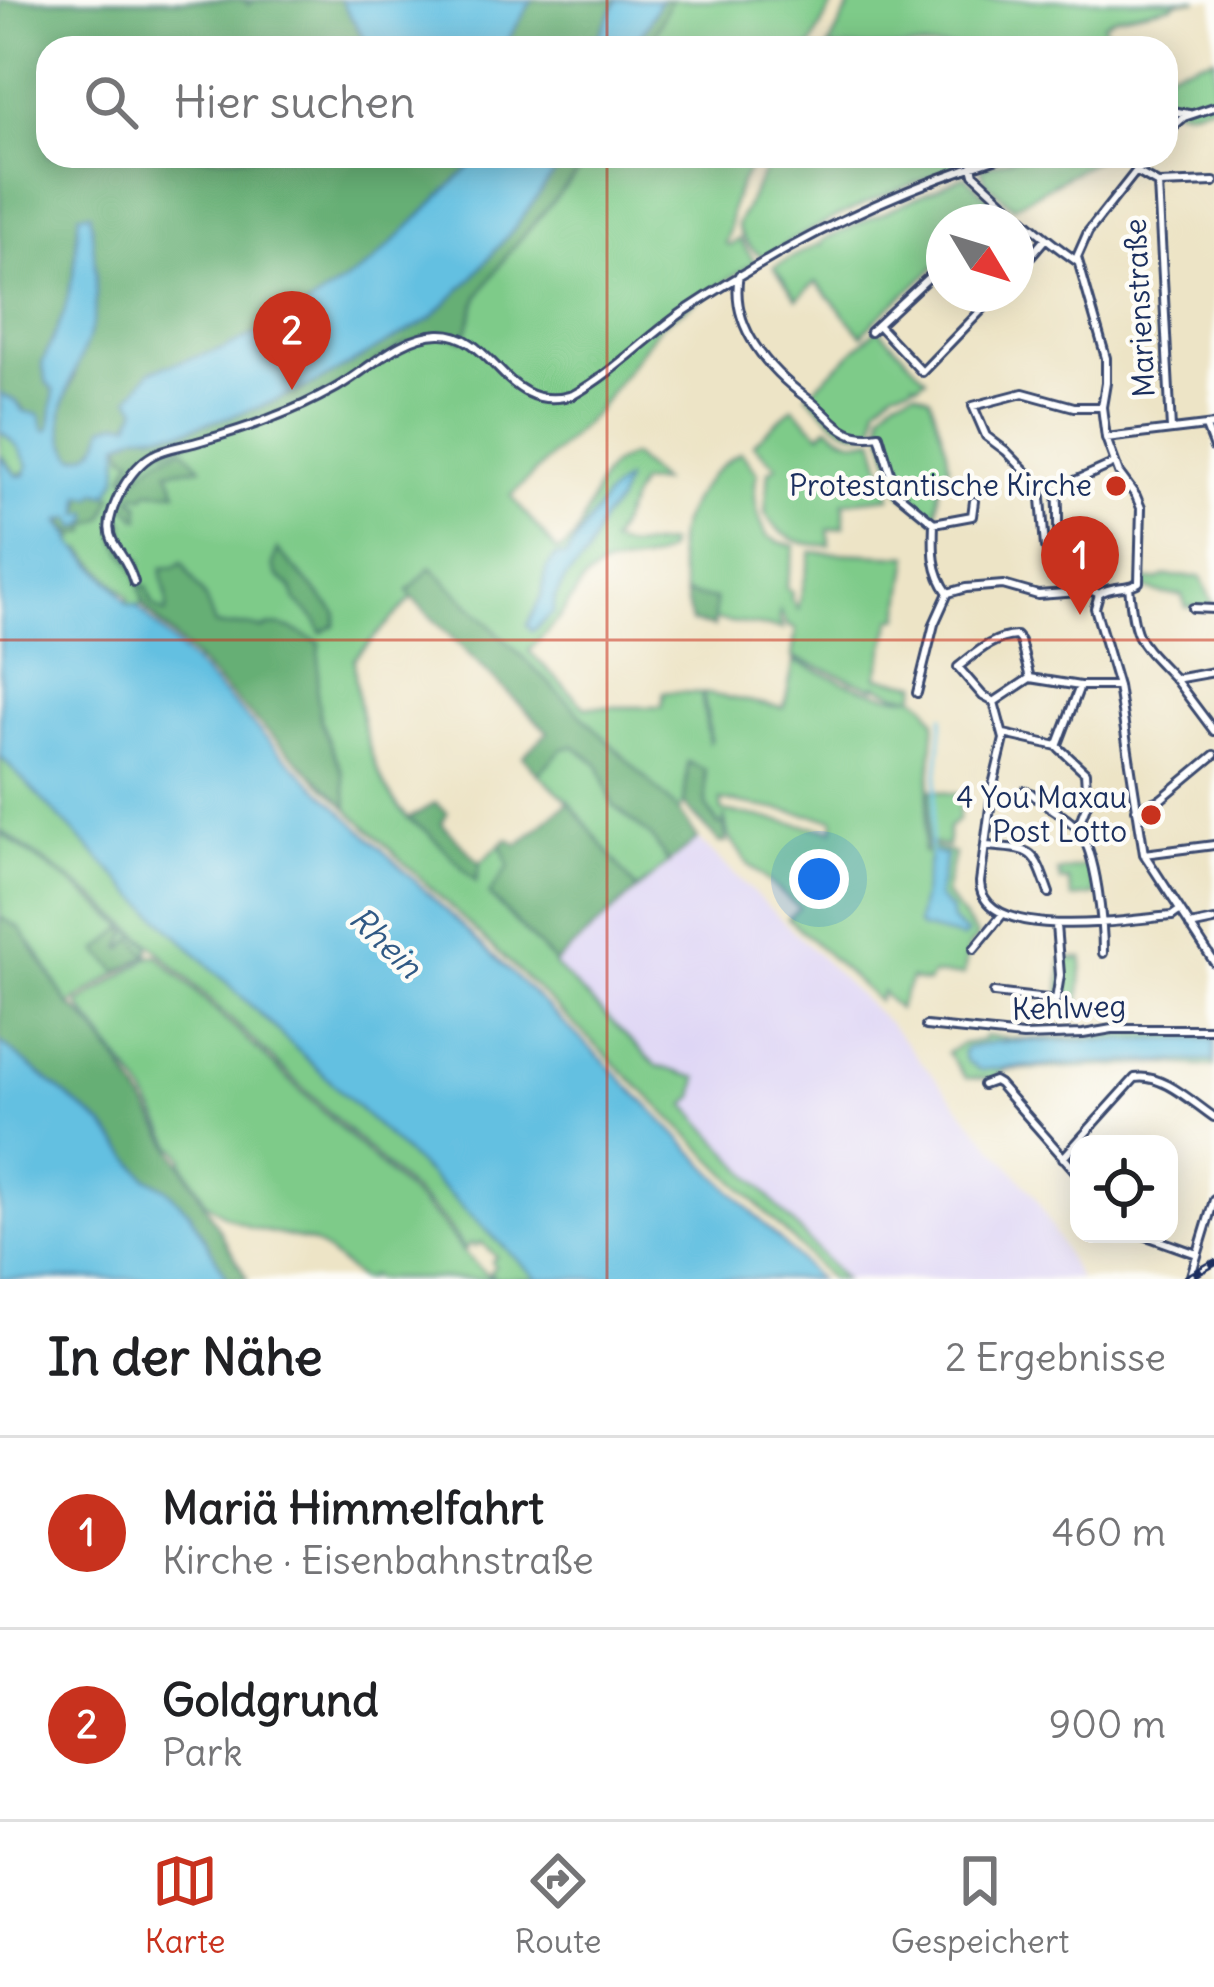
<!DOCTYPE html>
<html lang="de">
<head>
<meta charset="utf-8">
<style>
	body { margin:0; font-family:Delius,sans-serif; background:#f2f2f2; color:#202124 }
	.controls { position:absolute; right:36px; bottom:36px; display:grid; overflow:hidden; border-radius:24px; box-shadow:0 6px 30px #0003 }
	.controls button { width:108px; height:108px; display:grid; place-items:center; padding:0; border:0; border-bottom:3px solid #e0e0e0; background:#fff; color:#202124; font:60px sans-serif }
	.compass { position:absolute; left:926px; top:204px; width:108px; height:108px; border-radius:50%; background:#fff; box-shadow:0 6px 30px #0003; rotate:128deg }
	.you { position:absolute; left:819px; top:879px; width:42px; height:42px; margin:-30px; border:9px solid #fff; border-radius:50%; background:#1a73e8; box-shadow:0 0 0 18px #1a73e833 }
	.badge { display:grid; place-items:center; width:78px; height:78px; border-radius:50%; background:#c8321e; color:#fff; font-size:39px; font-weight:700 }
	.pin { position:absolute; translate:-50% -99px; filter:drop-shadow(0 3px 6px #0008) }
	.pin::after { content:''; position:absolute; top:63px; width:42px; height:36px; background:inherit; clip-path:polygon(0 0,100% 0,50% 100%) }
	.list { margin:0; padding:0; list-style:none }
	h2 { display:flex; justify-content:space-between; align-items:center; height:156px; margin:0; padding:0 48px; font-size:51px }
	h2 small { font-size:39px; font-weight:400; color:#757577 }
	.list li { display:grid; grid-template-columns:78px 1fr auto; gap:36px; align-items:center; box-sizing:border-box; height:192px; padding:0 48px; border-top:3px solid #e0e0e0 }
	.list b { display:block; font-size:45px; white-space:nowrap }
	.list p { margin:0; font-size:39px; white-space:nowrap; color:#757577 }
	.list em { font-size:39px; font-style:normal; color:#757577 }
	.icon { flex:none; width:66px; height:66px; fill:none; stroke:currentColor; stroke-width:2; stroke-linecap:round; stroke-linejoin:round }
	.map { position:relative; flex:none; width:1214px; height:1279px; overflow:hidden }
	.search { position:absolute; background:#fff; box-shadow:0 6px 30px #0003; left:36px; right:36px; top:36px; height:132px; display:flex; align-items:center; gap:30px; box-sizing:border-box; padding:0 42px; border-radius:36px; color:#757577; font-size:45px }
	.sheet { height:540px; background:#fff }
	nav { display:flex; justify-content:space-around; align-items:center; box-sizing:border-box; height:168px; border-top:3px solid #e0e0e0; background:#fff; font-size:33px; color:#757577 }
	nav a { display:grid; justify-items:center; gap:6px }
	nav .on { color:#c8321e }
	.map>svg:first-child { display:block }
</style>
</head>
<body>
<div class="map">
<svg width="1214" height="1279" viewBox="0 0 1214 1279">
	<rect width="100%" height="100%" fill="#fdfcf7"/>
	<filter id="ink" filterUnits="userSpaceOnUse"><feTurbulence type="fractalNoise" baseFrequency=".00833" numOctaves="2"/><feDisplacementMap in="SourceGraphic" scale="24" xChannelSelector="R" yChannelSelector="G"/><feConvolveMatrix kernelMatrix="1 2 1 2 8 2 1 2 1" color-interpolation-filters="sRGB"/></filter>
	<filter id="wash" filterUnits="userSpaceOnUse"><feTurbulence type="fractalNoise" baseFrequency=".004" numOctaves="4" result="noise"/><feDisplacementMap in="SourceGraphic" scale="48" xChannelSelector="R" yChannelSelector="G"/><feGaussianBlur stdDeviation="2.7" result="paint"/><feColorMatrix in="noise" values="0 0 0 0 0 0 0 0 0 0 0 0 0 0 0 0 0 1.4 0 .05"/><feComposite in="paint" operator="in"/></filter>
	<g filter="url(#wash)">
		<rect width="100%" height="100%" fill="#ede4c6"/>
		<path fill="#ded5f5" d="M698 839 892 1027 1035 1196 1079 1279H843L685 1104 698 1078 657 1066 553 965Z"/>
		<path fill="#7ecb89" stroke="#4c7d74" stroke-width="3" fill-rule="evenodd" d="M0 0H835L810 48H48V156H755C748 171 737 187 733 203 728 219 733 228 725 243L730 246 739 239 755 262 660 325 596 412 511 496 558 552C590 534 587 488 613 465 618 461 625 459 631 455L661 482 639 483 611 543 627 547 669 544 668 550 653 559 602 567 583 582 559 618 529 651 585 707H662L664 692 701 693 709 742 711 740 703 693 784 708 794 661C826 673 878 701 912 696L896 694 875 685 874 688 792 657 796 629 788 626 780 612 779 619 783 629 714 620 715 599 685 594C682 576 674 554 678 536 685 503 712 468 741 452L758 473C750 493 758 517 767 536L779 542 795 546 786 588 792 591 791 598 798 609 811 552 909 556 900 617 892 619 877 677 918 684 914 696 926 705 935 721 923 852 926 853 927 845 954 854 945 894 978 937 968 948 964 975H932L928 983 911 979 898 1009 883 994V990L878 1001 788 918 799 908 748 864 728 835 724 816V824L719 825 706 805 705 770 688 763 684 804 679 811 431 568 409 590 412 598 354 659C357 712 370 776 407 817 413 824 422 827 429 833 445 847 461 865 475 880L480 863 501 844 509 866 489 895 555 963 554 965 657 1066 698 1078 694 1098 686 1105 843 1279H830C608 1045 365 836 142 605L127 607 128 597 82 549 78 552 71 545 75 540 56 521 30 469 18 475 0 454ZM721 800 834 819 833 830 722 811Z
			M853 0H1198L1178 1 1173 5 1115 17 1104 24 1109 48H828Z
			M1214 57V104L1186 110 1166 107V71Z
			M772 156H992C914 181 833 213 765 257 752 252 741 238 737 225Z
			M1018 156H1102L1013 207 985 181 981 168Z
			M965 176 999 208 984 222H944V259L874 321 862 335 816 282 797 299 774 267 818 244 821 245 823 240Z
			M878 328 926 378 918 384 914 382 915 384 894 389 877 405 875 429C846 441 827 414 807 395Z
			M915 390 930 397 947 450 949 466 941 475 936 520 900 493 882 432V411L895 397Z
			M793 407 820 434 828 426C844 439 854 444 874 438L891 497 844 502V527L828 530 830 545C802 547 778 537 765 512L769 471 777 466 753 444Z
			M1166 576 1201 577 1214 607H1186L1182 595 1162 594 1140 587 1145 580H1157Z
			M574 746 598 764 613 805 652 837 668 863 637 890 569 802 538 774 562 748Z
			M0 756 134 894 538 1279H496L489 1273 495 1266 491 1262 496 1257 481 1242 475 1247 471 1243 465 1250 445 1222 152 945 93 896 0 830Z
			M931 790 961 795 958 820 948 829V847L927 842Z
			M0 833 74 885 149 946V952L147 955 145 951 120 947 98 951 119 972 69 1005C50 974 33 933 0 917Z
			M1088 865 1096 895 1072 898 1068 880 1061 881 1058 872Z
			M157 955 442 1224 463 1252 491 1279H376L371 1276 368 1279H360L322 1248 312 1242 251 1228 224 1215 206 1202 182 1161 184 1159 178 1149H175L142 1089 78 1004 151 956Z
			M1083 958 1078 1018 1058 1015 1062 959Z
			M1214 1032V1067L1162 1064 1005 1070 994 1079 966 1078 947 1053 962 1044 983 1040 984 1036 1026 1039 1102 1035 1105 1033Z"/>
		<path fill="#66af75" stroke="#406f6a" stroke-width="3" d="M0 0H245L248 5 255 0H341L369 48H48V156H481L370 265 282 323 223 349 137 408 130 423 101 442 88 455 75 457C54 432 60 403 75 377L79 215 74 271 64 313 42 363 47 383 54 391 50 428 47 431 43 429 16 401 0 394Z
			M532 0H617L593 48H503Z
			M660 0H671L649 48H630L648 25Z
			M566 156H592L510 251 478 297 464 340 442 333 402 345 334 389 276 416 143 455 145 458 126 478 124 476 132 458 125 455 122 443 138 434 182 431 260 407 318 382 430 319 472 278 518 223Z
			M183 448 201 467 168 471 177 492 148 491 144 496 136 494 132 499 139 503 140 519 136 518 131 510 119 506C131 474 152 460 183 448Z
			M96 492 113 496 104 518 86 527 88 532 75 535 64 523 65 519 72 518 77 527 83 501 80 495Z
			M116 516 123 520 125 541 141 562 137 583 147 587 153 605 166 613C171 594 160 584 162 568L175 567 182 562 205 598 215 625C234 629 243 621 262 629 281 618 302 635 320 643L317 694 321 722 343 774 348 808 241 706 144 606C141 596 140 584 136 575 127 549 109 548 116 516Z
			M277 549 337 614 335 625 321 633 316 620 296 601 292 588 277 576 273 566Z
			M431 567 679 811 698 839 668 863 652 837 613 805 598 764 574 746 562 749 538 774 523 756 548 732 412 598 408 591Z
			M685 594 715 599 714 627 691 622Z
			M688 762 705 770 706 805 718 825 724 824 727 842 720 843 684 804Z
			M569 802 637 890 555 963 489 894 509 866 501 844 508 839 518 845Z
			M435 803 447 813 441 823 480 863 476 882 429 833 408 819Z
			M0 917 20 928 69 1005C104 1019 221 1234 247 1279H228L189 1212 166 1189 146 1177 103 1125 0 1042Z
			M123 928 128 933 121 948 123 949 133 938 147 955 119 972 98 951Z"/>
		<path fill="#63c0e1" stroke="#3f78a0" stroke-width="3" d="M341 0H532L503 48H370Z
			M617 0H660L648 25 630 48H593Z
			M481 156H566L518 223 472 278 430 319 318 382 260 407 182 431 138 434 120 443 118 477 108 494 96 492 93 497 81 495 80 514 89 513 90 519 85 525 77 528 72 518 61 520 60 523 71 536 73 544 117 589 127 604 137 606 278 750 611 1068 818 1279H538L134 894 0 756V457L18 476 25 475 28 465 18 447 0 430V394L16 401 23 411 40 415 43 429 47 431 50 428 54 391 47 383 42 364 64 313 74 271 79 214 90 213C93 246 99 284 94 317 87 362 38 417 75 457 93 455 101 445 104 427L119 422 130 423 137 408 130 398 150 371 223 349 282 323 370 265Z
			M626 479 617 503 602 519 586 557 566 578 555 597 553 613 532 631 527 625 542 596 546 570 555 557 566 556 605 498Z
			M933 852 946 856 937 897 950 910 952 921 967 934 963 938 921 928 917 924 930 855Z
			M1205 1039 1214 1040V1061C1135 1060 1059 1063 980 1070L966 1060 963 1052 967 1048 995 1042Z
			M0 1042 103 1125 146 1177 166 1189 189 1212 228 1279H0Z"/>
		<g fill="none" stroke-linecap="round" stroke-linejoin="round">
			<path stroke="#63c0e1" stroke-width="3" d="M932 856 930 850 943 716"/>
		</g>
	</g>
	<g filter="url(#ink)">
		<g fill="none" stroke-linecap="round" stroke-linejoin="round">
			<g stroke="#3a4a6e" stroke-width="12">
				<path id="street" d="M1166 110 1189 114
					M1166 133 1184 117 1214 107
					M972 166 974 174C1007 205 1040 236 1078 262
					M1137 172 1158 184 1214 182
					M1158 184 1171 429
					M989 222 1007 204
					M1016 273 1045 239
					M739 275C729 327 770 371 808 399 835 419 840 441 879 435L896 492 934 523
					M878 325 922 372 997 294
					M870 332 944 263
					M1206 427 1214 448
					M1106 438 1214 425
					M934 523C933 549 932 571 948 593
					M934 523 972 516 974 501
					M1057 553H1049L1045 547 1040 486 1006 451 986 436 973 406 1023 393 1074 407H1102
					M134 582C121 538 93 545 122 489 129 477 140 462 153 455 165 448 183 446 197 442 223 435 250 427 276 416 295 409 316 399 334 389 366 372 400 335 439 334 495 332 504 416 573 395 613 373 646 338 683 312 783 245 889 192 1004 156
					M1129 586C1134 642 1138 640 1175 679L1214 672
					M1084 592C1049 564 1061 529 1057 489L1115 463
					M948 593 966 588 1003 585 1038 595 1093 591 1099 594
					M1099 594C1111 585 1127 590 1139 582L1141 508 1136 496 1119 473 1106 438 1102 407 1106 383V358L1077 257 1088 232 1148 156
					M1099 594 1095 608 1118 686 1144 854 1214 962
					M1193 608 1214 609
					M1175 679 1214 731
					M917 693 934 624 948 593
					M994 702 1004 739 993 785 980 882C982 945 1131 919 1172 916L1179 911
					M994 702 983 696 958 667C976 653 992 637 1016 636L1020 641 1030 678
					M994 702 1030 678 1080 686H1118
					M1004 734 1057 746 1085 772 1087 804 1077 829
					M1058 744 1080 686
					M1024 791 1031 793C1045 807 1066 815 1078 829 1097 852 1103 925 1103 953
					M1136 809 1161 799 1214 755
					M987 846C1034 850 1033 848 1049 893
					M1144 854 1214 845
					M1190 926 1214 921
					M974 949 1002 915
					M994 993 1056 1000 1060 975 1056 925
					M926 1026 1023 1036 1083 1034 1112 1029H1214
					M983 1085 994 1081 999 1084 1079 1175
					M1063 1158 1135 1078C1162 1073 1192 1102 1214 1117
					M1141 1234 1197 1254
					M1190 1279 1214 1200"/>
			</g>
			<use href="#street" stroke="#fff" stroke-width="6"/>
			<g stroke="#1b2f5e" stroke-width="8">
				<path id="rail" d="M1186 1279 1214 1263"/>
			</g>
			<use href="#rail" stroke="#fdfcf7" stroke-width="3" stroke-dasharray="9" stroke-linecap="butt"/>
		</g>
	</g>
	<path fill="none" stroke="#c8321e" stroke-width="3" stroke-opacity="0.55" d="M607 0V48M607 156V1279M0 640H1214"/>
	<g fill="#c8321e" stroke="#fdfcf7" stroke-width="4.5">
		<circle cx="1116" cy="486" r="12"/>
		<circle cx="1151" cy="815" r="12"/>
	</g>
	<g text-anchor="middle" stroke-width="9" stroke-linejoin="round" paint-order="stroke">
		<g font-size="30" fill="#1b2f5e" stroke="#fdfcf7">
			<text transform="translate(1140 308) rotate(-93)" y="10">Marienstraße</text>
			<text transform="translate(1069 1008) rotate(-2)" y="10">Kehlweg</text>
		</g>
		<g font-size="30" fill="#1b2f5e" stroke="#fdfcf7" text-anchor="end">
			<text x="1092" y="496">Protestantische Kirche</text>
			<text x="1127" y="808">4 You Maxau<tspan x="1127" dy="34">Post Lotto</tspan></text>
		</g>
		<g font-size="33" font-style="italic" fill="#315a85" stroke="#fdfcf7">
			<text transform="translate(386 942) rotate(44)" y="12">Rhein</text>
		</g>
	</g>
</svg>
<div class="controls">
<button><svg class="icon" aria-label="locate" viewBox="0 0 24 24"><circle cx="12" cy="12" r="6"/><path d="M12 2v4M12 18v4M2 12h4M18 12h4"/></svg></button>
</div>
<svg class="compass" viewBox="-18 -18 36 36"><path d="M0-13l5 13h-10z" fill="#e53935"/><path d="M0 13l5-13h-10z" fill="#757577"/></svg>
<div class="you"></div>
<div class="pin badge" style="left:1080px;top:615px">1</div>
<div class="pin badge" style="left:292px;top:390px">2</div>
<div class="search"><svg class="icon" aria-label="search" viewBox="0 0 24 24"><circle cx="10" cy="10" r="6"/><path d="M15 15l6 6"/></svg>Hier suchen</div>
</div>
<section class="sheet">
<h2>In der Nähe<small>2 Ergebnisse</small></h2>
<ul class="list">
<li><span class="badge">1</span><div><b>Mariä Himmelfahrt</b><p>Kirche · Eisenbahnstraße</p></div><em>460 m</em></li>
<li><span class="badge">2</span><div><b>Goldgrund</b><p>Park</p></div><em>900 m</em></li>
</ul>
</section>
<nav>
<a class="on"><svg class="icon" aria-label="map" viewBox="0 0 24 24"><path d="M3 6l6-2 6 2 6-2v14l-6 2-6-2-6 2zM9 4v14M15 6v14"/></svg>Karte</a>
<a><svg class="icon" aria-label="directions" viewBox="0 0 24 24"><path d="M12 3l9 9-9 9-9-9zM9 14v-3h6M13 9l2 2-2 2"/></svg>Route</a>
<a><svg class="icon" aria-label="saved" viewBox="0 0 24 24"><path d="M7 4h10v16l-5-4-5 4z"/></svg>Gespeichert</a>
</nav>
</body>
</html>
